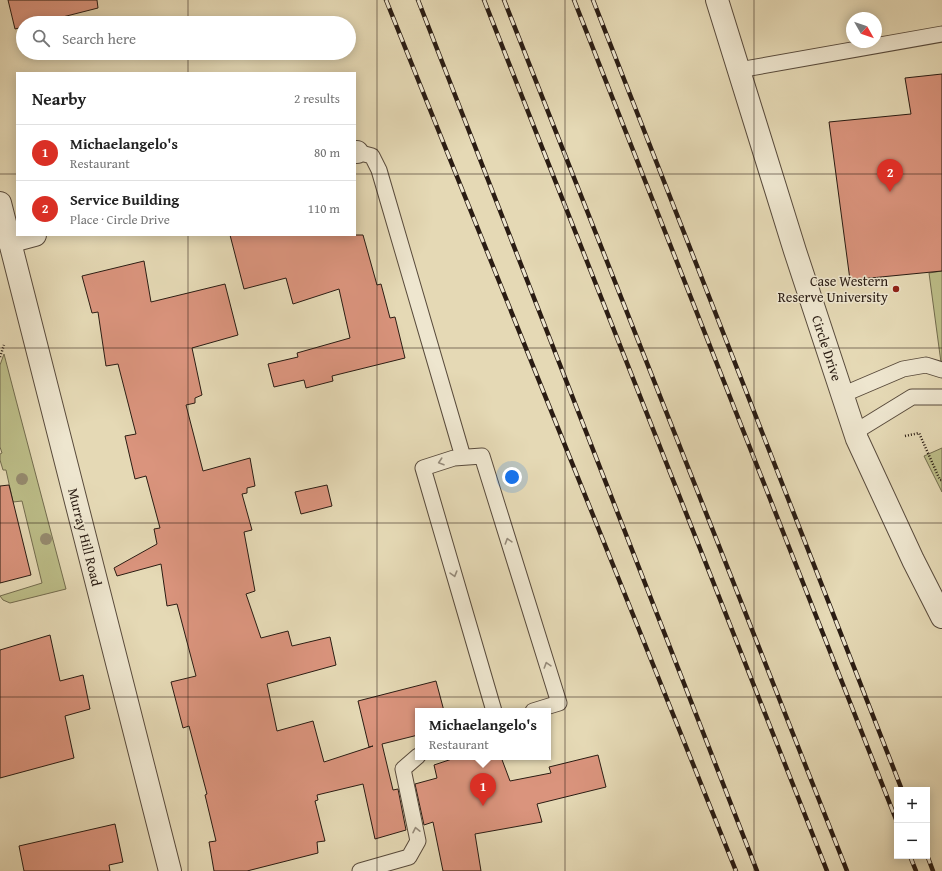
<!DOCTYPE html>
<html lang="en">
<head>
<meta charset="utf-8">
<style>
	body { margin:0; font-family:"Gentium Book Plus",serif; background:#f2f2f2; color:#222 }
	.controls { position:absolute; right:12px; bottom:12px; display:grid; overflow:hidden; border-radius:0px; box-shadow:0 2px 10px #0003 }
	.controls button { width:36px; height:36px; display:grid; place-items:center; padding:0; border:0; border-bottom:1px solid #e0e0e0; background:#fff; color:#222; font:20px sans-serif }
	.compass { position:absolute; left:846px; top:12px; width:36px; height:36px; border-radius:50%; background:#fff; box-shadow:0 2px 10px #0003; rotate:130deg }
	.you { position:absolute; left:512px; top:477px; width:14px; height:14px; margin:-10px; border:3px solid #fff; border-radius:50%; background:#1a73e8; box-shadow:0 0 0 6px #1a73e833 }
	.badge { display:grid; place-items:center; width:26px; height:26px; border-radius:50%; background:#d93025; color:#fff; font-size:13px; font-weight:700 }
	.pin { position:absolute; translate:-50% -33px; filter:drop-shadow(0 1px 2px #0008) }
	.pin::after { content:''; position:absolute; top:21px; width:14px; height:12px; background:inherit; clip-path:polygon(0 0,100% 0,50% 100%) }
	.popup { position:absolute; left:415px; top:708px; width:136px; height:52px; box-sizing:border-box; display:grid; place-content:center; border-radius:0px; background:#fff; filter:drop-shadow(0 1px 3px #0005); font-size:13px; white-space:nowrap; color:#767676 }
	.popup b { font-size:15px; color:#222 }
	.popup::after { content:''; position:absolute; left:50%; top:100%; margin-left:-8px; border:8px solid transparent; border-top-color:#fff }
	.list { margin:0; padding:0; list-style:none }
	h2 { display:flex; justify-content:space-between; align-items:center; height:52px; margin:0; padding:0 16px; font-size:17px }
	h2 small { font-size:13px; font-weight:400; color:#767676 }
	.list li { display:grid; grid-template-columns:26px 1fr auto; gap:12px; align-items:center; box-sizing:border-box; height:56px; padding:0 16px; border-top:1px solid #e0e0e0 }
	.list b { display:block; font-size:15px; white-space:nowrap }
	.list p { margin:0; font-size:13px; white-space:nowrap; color:#767676 }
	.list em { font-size:13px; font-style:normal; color:#767676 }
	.icon { flex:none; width:22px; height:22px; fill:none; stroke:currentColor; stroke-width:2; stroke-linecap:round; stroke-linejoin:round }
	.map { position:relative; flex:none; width:942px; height:871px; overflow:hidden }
	.search { position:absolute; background:#fff; box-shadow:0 2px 10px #0003; left:16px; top:16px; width:340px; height:44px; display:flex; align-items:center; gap:10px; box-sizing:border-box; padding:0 14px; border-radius:22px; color:#767676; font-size:15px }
	.panel { position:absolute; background:#fff; box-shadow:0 2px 10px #0003; left:16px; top:72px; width:340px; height:164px; border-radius:0px }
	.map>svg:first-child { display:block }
</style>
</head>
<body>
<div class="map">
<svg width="942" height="871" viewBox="0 0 942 871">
	<rect width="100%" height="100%" fill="#e5d9b5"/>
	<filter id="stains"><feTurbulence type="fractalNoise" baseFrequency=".005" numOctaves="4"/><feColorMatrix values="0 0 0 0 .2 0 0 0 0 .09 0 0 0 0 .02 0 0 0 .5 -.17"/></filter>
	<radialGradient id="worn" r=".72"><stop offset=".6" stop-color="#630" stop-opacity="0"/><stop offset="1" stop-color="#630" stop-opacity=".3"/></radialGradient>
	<path fill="#bcbd88" stroke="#736c4e" d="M942 271V370L929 273Z
		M4 354 16 400 66 589 10 603 3 600 0 596 42 583 22 501 13 502 6 470H3L0 460V454L2 453 0 447V365Z
		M942 448V492L924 456Z"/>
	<path fill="#da947d" stroke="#2a1c13" d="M8 0H97L98 8 39 23H23V27L15 29Z
		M942 74V271L850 280 829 122 911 114 905 78Z
		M230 235H363L377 285 381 284 390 318 395 317 405 358 332 376 333 381 306 388 304 380 274 387 268 364 298 357 297 353 350 338 339 289 293 304 286 278 244 289Z
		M144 261 151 302 225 284 238 335 192 348 202 395 195 398V403L186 405 203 471 250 458 255 486 247 488V493L242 494 252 530 244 532 255 591 246 594 261 638 288 631 292 646 330 637 336 665 267 684 277 731 313 721 324 762 373 746 369 747 358 701 436 681 444 711H418V735L382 744 393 790 398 789 406 830 375 839 363 784 317 795 318 800 315 801 325 841 317 842 318 853 247 871H214L209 842 216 841 205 795 207 794 189 726 183 728 171 682 196 676 177 604 167 606 161 564 117 576 114 568 157 544 154 529 160 528 146 476 135 479 125 436 136 434 118 364 106 366 98 312 92 313 82 276Z
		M9 485 31 575 0 583V486Z
		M327 485 332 506 301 514 295 492Z
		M50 635 60 681 83 675 90 709 65 716 74 758 0 778V650Z
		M598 755 606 787 537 804 542 822 475 834 481 871H443L433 822 424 825 415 784 437 778 434 765 458 757H478L480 762 501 757 510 781 551 773 549 767Z
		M115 824 123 862 109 865 110 871H24L19 846Z"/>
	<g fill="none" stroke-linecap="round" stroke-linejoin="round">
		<g stroke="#594b3c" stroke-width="17">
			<path id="service" d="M739 70 942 34
				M357 152 372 156 379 170 463 457
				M842 395 903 369 926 365 942 370
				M855 432 912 397H942
				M494 711 423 468 454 458 482 456 559 703 533 711
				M360 871 409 857 418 841 403 769 418 756"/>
		</g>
		<g stroke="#594b3c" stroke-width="24">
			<path id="minor" d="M355 152H357
				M0 203 170 871
				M9 242 35 235"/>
		</g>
		<g stroke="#594b3c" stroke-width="24">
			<path id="tertiary" d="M717 0 795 251 857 439 913 560 942 617"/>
		</g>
		<path stroke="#2a1c13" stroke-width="2.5" stroke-dasharray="1 2" stroke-linecap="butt" d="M0 357 4 345
			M905 436 919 433 940 480H942"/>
		<use href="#service" stroke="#eee6cf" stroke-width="15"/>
		<use href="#minor" stroke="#eee6cf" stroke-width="22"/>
		<use href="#tertiary" stroke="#eee6cf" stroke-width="22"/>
		<g stroke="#2a1c13" stroke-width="4.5">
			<path id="rail" d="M386 0 736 871
				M418 0 757 871
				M484 0 827 871
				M504 0 847 871
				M574 0 897 822
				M593 0 902 790
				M927 855 933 871
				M910 856 916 871"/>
		</g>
		<use href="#rail" stroke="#eee6cf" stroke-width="3" stroke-dasharray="9" stroke-linecap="butt"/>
	</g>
	<g fill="#968b6f">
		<circle cx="22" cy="479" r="6"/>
		<circle cx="46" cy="539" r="6"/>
	</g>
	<defs><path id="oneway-chevron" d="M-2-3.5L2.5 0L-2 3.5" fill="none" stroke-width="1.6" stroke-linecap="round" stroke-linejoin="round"/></defs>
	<g stroke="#968b7a">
		<use href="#oneway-chevron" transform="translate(441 462) rotate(162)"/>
		<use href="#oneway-chevron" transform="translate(508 541) rotate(-107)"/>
		<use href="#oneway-chevron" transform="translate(454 574) rotate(74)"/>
		<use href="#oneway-chevron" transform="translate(547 665) rotate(-107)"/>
		<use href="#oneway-chevron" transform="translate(416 830) rotate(-102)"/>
	</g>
	<path fill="none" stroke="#2a1c13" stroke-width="1" stroke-opacity="0.55" d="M188 0V23M377 0V871M565 0V871M754 0V871M188 53V73M0 174H17M355 174H942M188 235V871M0 348H942M0 523H942M0 697H942"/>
	<circle fill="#8f2418" stroke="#eee6cf" stroke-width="1.5" cx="896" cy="289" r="4"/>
	<g text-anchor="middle" stroke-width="3" stroke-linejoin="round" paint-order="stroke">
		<g font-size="14" fill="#2a1c13" stroke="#eee6cf" text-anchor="end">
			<text x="888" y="286">Case Western<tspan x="888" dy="16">Reserve University</tspan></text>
		</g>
		<g font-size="14" fill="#2a1c13" stroke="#eee6cf">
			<text transform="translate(827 348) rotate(72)" y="5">Circle Drive</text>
			<text transform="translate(85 537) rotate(76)" y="5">Murray Hill Road</text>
		</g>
	</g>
	<rect width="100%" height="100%" filter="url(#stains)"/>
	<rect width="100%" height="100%" fill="url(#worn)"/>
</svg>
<div class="controls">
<button>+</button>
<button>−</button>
</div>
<svg class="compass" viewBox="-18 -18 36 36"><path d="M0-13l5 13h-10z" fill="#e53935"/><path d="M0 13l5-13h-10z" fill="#767676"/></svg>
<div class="you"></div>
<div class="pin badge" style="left:483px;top:806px">1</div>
<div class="popup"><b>Michaelangelo's</b>Restaurant</div>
<div class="pin badge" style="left:890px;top:192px">2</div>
<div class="search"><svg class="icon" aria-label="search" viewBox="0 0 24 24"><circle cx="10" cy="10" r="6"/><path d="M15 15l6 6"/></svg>Search here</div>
<section class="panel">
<h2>Nearby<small>2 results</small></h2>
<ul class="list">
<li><span class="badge">1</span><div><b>Michaelangelo's</b><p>Restaurant</p></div><em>80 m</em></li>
<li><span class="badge">2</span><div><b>Service Building</b><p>Place · Circle Drive</p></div><em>110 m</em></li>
</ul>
</section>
</div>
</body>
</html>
